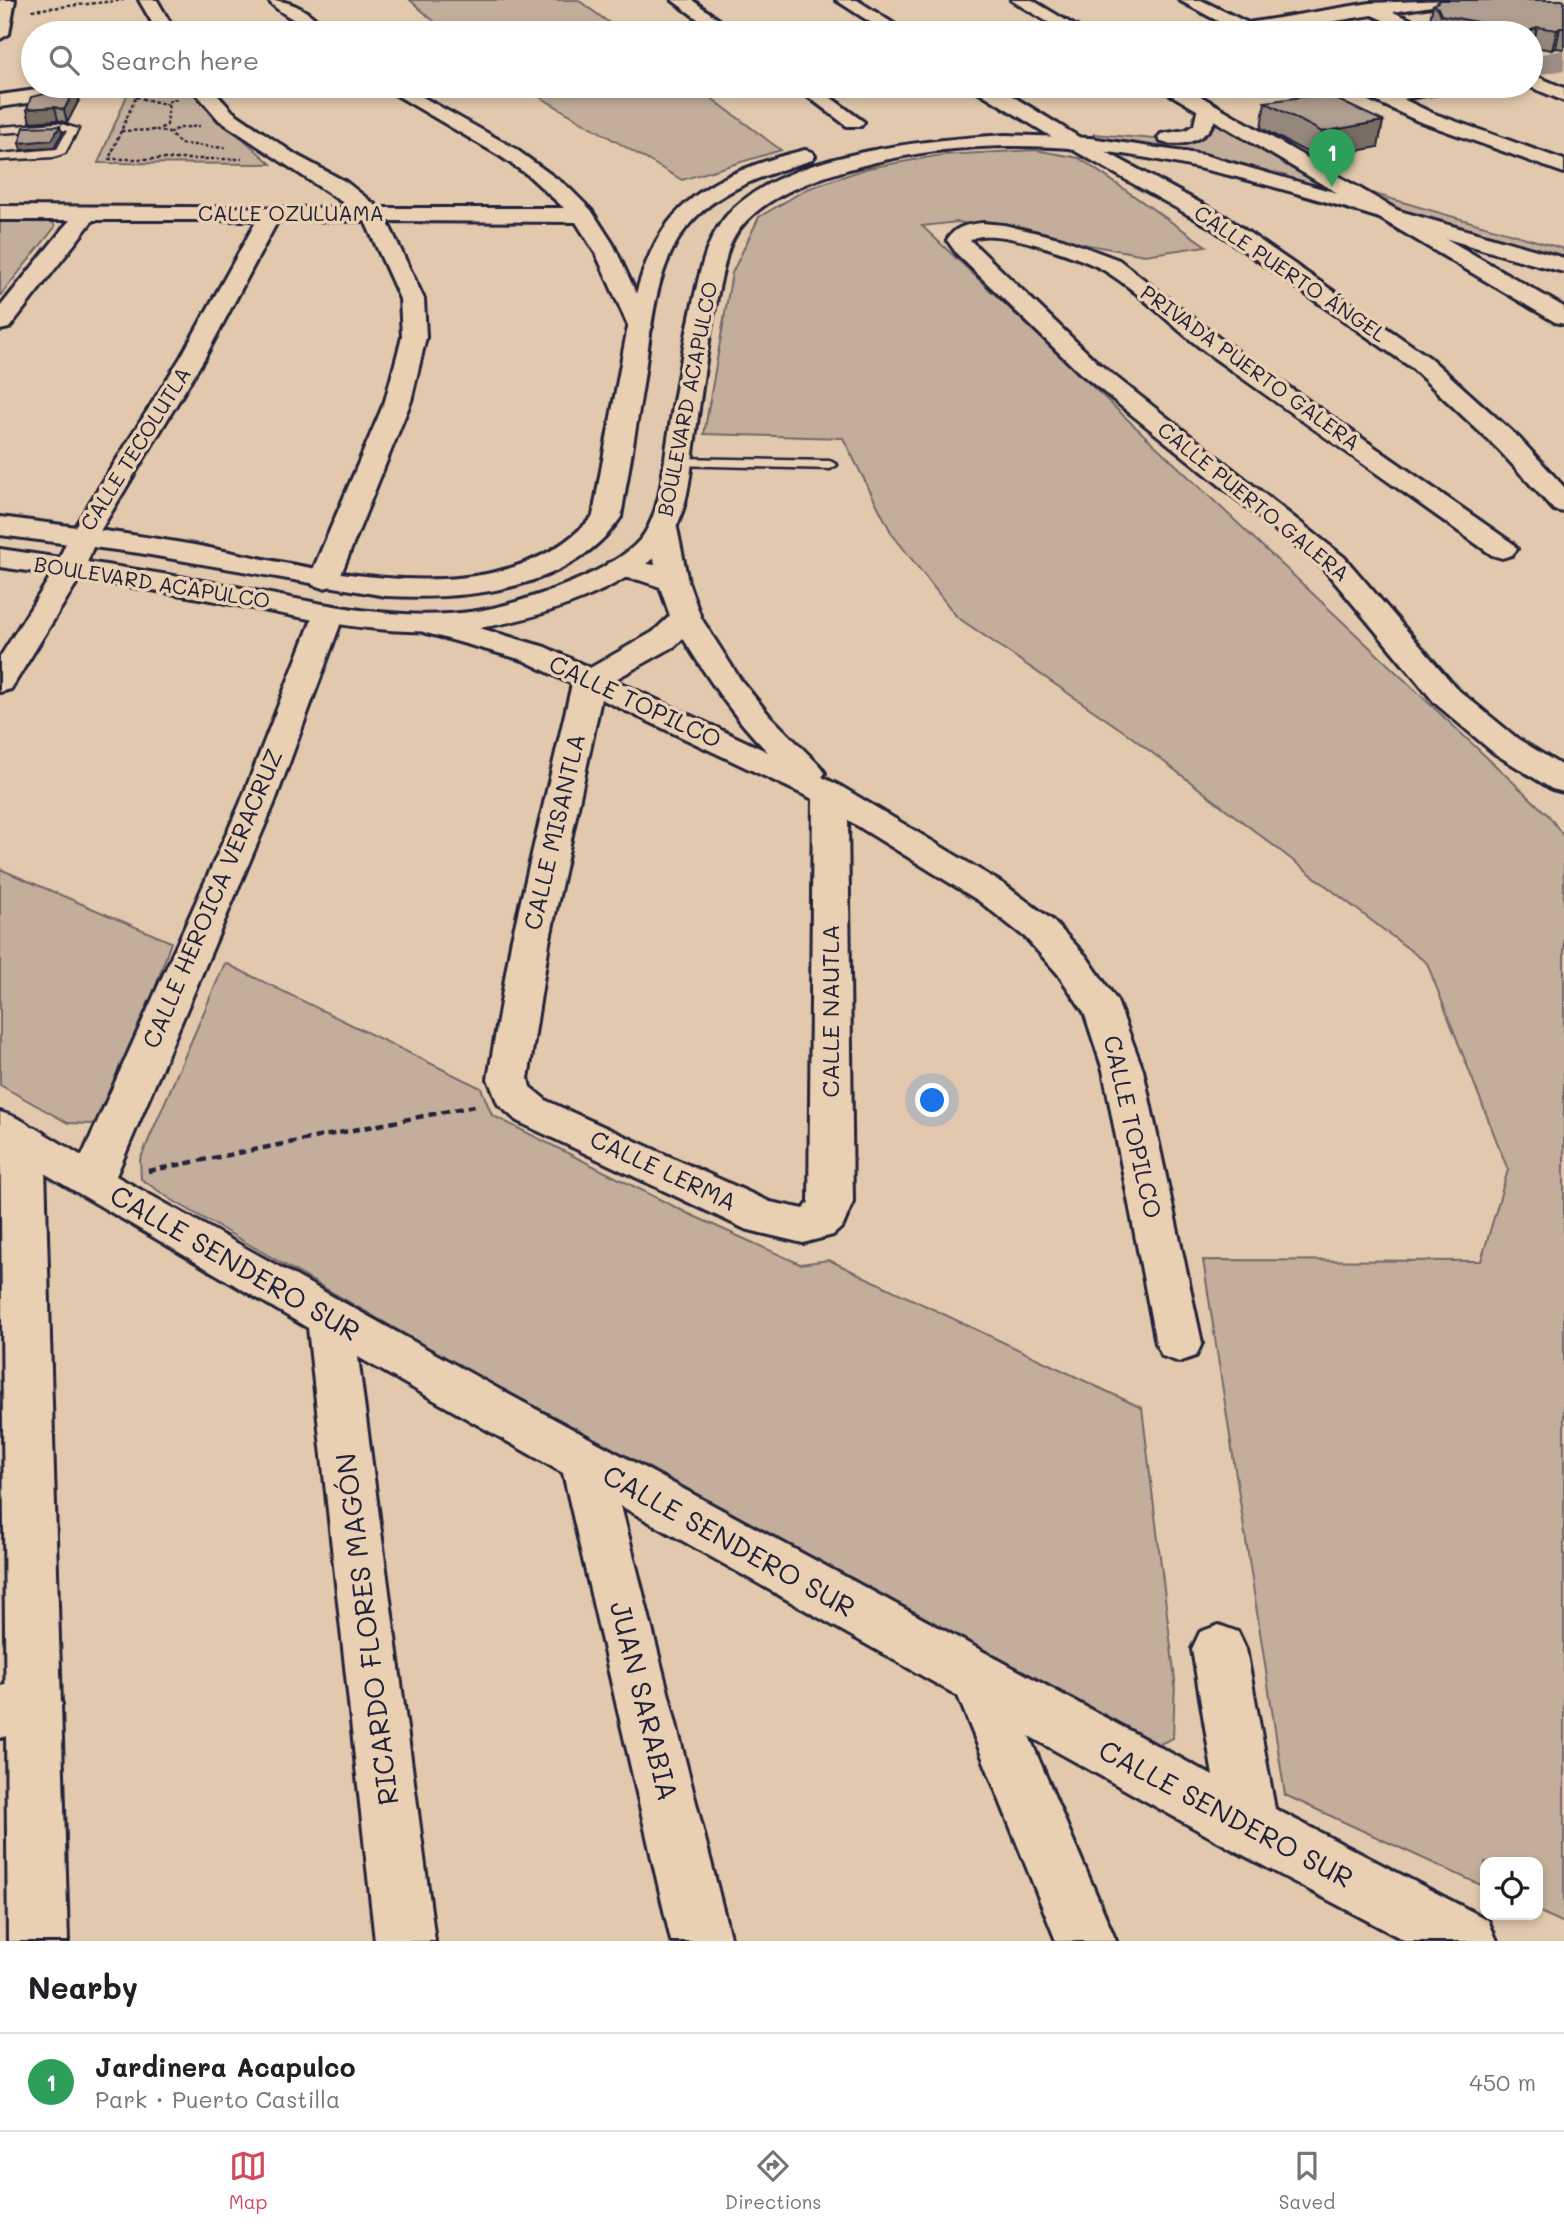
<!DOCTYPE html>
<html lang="en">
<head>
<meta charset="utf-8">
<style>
	body { margin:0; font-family:Mali,sans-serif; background:#f2f2f2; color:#202124 }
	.controls { position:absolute; right:21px; bottom:21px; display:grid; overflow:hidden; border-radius:14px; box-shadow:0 4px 10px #0003 }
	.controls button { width:63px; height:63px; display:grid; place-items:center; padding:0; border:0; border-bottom:2px solid #e0e0e0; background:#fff; color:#202124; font:35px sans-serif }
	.you { position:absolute; left:933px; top:1101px; width:24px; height:24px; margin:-18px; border:5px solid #fff; border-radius:50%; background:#1a73e8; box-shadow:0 0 0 10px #1a73e833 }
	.badge { display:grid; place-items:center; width:46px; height:46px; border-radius:50%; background:#d1495b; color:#fff; font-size:23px; font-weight:700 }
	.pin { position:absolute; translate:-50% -58px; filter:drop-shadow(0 2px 4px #0008) }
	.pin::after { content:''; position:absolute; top:37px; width:24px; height:21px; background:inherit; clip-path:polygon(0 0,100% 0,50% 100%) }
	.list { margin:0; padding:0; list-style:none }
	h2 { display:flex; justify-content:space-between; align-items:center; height:91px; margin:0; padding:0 28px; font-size:30px }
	h2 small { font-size:23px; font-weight:400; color:#757577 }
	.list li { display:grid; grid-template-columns:46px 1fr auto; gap:21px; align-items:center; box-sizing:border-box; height:98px; padding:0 28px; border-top:2px solid #e0e0e0 }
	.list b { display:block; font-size:26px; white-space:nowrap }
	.list p { margin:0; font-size:23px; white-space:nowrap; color:#757577 }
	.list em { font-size:23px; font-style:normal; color:#757577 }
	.icon { flex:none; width:38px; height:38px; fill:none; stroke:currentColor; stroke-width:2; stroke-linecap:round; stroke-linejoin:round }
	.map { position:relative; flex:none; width:1564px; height:1941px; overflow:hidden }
	.search { position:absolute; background:#fff; box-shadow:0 4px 10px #0003; left:21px; right:21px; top:21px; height:77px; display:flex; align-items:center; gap:18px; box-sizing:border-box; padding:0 24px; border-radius:38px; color:#757577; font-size:26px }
	.sheet { height:189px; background:#fff }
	nav { display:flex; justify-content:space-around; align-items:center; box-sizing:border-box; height:98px; border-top:2px solid #e0e0e0; background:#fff; font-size:19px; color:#757577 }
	nav a { display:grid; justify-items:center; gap:4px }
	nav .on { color:#d1495b }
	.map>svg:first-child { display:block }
</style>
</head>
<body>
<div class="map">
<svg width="1564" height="1941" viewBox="0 0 1564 1941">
	<rect width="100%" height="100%" fill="#e2c9ad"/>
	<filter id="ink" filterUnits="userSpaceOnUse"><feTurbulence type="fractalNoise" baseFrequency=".0143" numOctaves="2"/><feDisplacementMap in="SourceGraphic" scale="14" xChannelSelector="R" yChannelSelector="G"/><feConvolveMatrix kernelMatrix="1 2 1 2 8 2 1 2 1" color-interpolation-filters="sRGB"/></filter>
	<g filter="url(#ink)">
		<path fill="#c2ae9a" stroke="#72686a" stroke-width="2" d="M410 0H578L623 33H447Z
			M131 86H184L271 164 98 163Z
			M521 86H695L781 150 682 180Z
			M1224 120 1323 179 1564 249V258L1236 164 1179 150 1089 140 1094 134 1168 140 1195 138Z
			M1035 150 1079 158 1206 246 1145 255 958 222 922 226 1549 816 1564 837V1923L1538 1911V1862H1485V1887L1285 1795 1203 1260 1481 1261 1508 1170 1427 963 1129 735 957 617 892 534 843 438 704 434 732 273 759 217 807 189 868 168 942 155Z
			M0 219H45L53 222 55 227 0 296Z
			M0 869 171 942 112 1113 91 1124 68 1123 0 1085Z
			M225 963 481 1088 492 1115 687 1213 800 1264 829 1260 1142 1408 1175 1680 1173 1738 1147 1750 701 1505 172 1200 141 1179 140 1160Z"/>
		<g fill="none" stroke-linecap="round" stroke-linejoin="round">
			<path fill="#9b8b82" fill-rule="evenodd" d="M1564 50V70L1531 76V56Z
				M1366 86H1423L1419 93C1400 97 1377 104 1366 86Z"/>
			<g stroke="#22223b" stroke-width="5">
				<path id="service" d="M58 123 78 129 65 153 54 157 0 160V154L57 149 67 131 58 129 0 133V127Z
					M677 458 830 461 837 465 830 469 672 465 670 462Z"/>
			</g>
			<g stroke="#22223b" stroke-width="6">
				<path id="minor" d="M139 0H157L176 33H158Z
					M672 0H692L737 33H717Z
					M836 0H857L908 33H887Z
					M1179 0H1201L1248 23 1370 3 1447 0 1438 5 1393 12 1432 29 1435 33H1412L1372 15 1263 33H1240Z
					M1531 74 1564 88V101L1528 86H1531Z
					M190 86H209L233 112 296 155 346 182 379 208H564L528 175 500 156 381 86H403L514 148 568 187 591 210 613 244 652 327 649 332 640 334 631 332 596 254 576 222 387 221 424 299 426 337 411 401 339 579 335 585 324 588 313 585 309 579 385 401 402 337 400 299 365 221 278 220 205 357 97 536 84 571 11 689 0 692V657L54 571 69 536 181 357 257 220H93L9 328 0 330V307L70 220H0V206L351 208 219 120Z
					M794 86H815L864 122 861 126H847Z
					M974 86H996L1082 139 1226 217 1430 358 1519 438 1564 487V512L1554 510 1499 450 1412 368 1210 227 1068 147 976 90Z
					M1350 86H1374L1384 91 1414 86H1456L1454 90 1403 99 1432 113 1564 160V173L1418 121 1352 90Z
					M982 223 1004 225 1063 239 1119 260 1224 342 1512 543 1517 549 1512 555 1502 558 1492 555C1398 488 1303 422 1210 355 1173 328 1141 292 1102 269 1079 257 991 224 970 240L1098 363 1344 557 1457 689 1518 739 1564 767V792L1552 789 1494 753 1435 703 1324 569 1080 373 957 254 947 240C956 226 966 225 982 223Z
					M663 519 673 522 677 528 688 582 701 618 740 679 769 715 820 766 825 773 822 777 842 787 1005 885 1052 920 1086 956 1117 1001 1143 1070 1202 1343 1196 1356 1179 1362 1162 1356 1156 1343 1103 1070 1084 1012 1058 974 1026 938 979 901 848 820 853 1202 843 1226 833 1235 803 1243 761 1233 745 1229 517 1121 498 1104 488 1079 511 943 572 684 523 660 423 632 419 625 423 618 434 616 445 618 545 647 590 668 653 632 670 616 660 587 639 580 608 575 603 569 608 563 618 560 655 565 649 528 653 522ZM683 638C708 679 734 718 768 752L614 680 675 646ZM601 699 813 799 809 1202 804 1209 770 1202 547 1101 530 1087 528 1079 549 943Z
					M329 605 340 608 344 614 274 804 116 1176 497 1388 1213 1776 1192 1649 1200 1632 1219 1625 1238 1632 1246 1649 1275 1809 1488 1920 1497 1941H1406L1230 1848 1029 1736 1116 1941H1056L958 1696 621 1506 731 1941H671L563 1473 358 1357 435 1941H375L308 1328 5 1150 0 1141 5 1128 20 1124 35 1128 82 1156 240 804 314 614 318 608Z
					M35 1679 54 1686 62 1704 54 1722 0 1738V1686Z"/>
			</g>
			<g stroke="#22223b" stroke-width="6">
				<path id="tertiary" d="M268 0C291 0 311 11 325 30L323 33H304L306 30C295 17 279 14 268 0Z
					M1011 0H1032L1087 33H1066Z
					M65 86H112L103 92 0 107V95Z
					M1161 86H1183L1564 307V324L1555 322 1163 90Z
					M0 1112C36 1123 40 1132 45 1168L68 1941H8Z"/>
			</g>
			<g stroke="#22223b" stroke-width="6">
				<path id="secondary" d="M1208 101 1218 107C1215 136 1189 149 1161 142L1158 138 1161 134 1186 130 1194 125 1198 107Z
					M1005 135 1090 138 1204 155 1564 258V272C1319 210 1086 90 827 176 788 189 739 211 727 254 712 312 704 372 696 431 691 464 690 501 674 532 669 543 660 553 650 561 623 582 591 597 558 608 430 654 333 622 205 599 137 587 69 577 0 567V549C75 560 150 571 225 585 307 600 393 624 477 611 519 605 623 570 645 533 662 505 663 468 668 438 675 393 683 348 693 303 701 269 706 235 733 209 793 152 926 140 1005 135Z
					M805 150 812 152 815 156 812 160C768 174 717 189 687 227 653 269 651 334 643 385 636 429 628 473 621 517 571 590 468 600 386 596L139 553 0 535V517C65 525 130 534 194 545 313 567 500 623 593 516 601 467 611 418 620 369 644 235 664 185 805 150Z"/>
			</g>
			<g stroke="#22223b" stroke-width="6">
				<path id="trunk" d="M0 0H15L9 34 0 39Z"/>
			</g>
			<path stroke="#22223b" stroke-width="2.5" stroke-dasharray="3.5 2.5" stroke-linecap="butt" d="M32 10 124 0
				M153 86 139 89 109 159H242
				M136 97 169 105
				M177 99 169 101 167 125 157 130 169 133 181 144 226 148
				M121 131 157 130
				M169 133 179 128 200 126"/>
			<path stroke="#22223b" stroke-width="4.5" stroke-dasharray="8 5" stroke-linecap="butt" d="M148 1171 479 1105"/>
			<use href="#service" fill="#ead0b2" fill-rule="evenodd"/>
			<use href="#minor" fill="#ead0b2" fill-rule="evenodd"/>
			<use href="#tertiary" fill="#ead0b2" fill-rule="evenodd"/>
			<use href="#secondary" fill="#ead0b2" fill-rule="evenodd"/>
			<use href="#trunk" fill="#ead0b2" fill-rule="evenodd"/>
		</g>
		<path fill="#96877b" stroke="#22223b" stroke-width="2" d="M1564 0V49L1556 48 1552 50 1533 47 1531 33H1436L1434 27 1429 25 1433 5Z
			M76 87 79 100 67 123 58 120 30 122 27 109Z
			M1265 102 1383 121 1378 147 1318 158 1261 128Z"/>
		<path fill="#7a6e64" stroke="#22223b" stroke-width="2" d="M1537 27 1533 47 1531 48V33H1528V32Z
			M1560 28 1556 48 1552 50 1557 30Z
			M76 87 79 100 67 123 64 110Z
			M55 107 58 120 30 122 27 109Z
			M1383 121 1378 147 1318 158 1322 132Z
			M60 126 62 133 54 147 21 150 19 143Z"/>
		<path fill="#af9d8f" stroke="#22223b" stroke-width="2" d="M1441 0H1564V28H1560L1557 30 1537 27 1528 32 1441 15 1438 8 1433 5Z
			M76 87 64 110 55 107 27 109 31 97Z
			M1325 94 1383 121 1322 132 1265 102Z
			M60 126 52 140 19 143 24 127Z"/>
	</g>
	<g text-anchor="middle" stroke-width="7" stroke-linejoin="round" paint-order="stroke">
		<g font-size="21" fill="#22223b" stroke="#ead0b2">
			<text x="291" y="221">CALLE OZULUAMA</text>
			<text transform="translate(1290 274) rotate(34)" y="7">CALLE PUERTO ÁNGEL</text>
			<text transform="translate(1250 368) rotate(36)" y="7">PRIVADA PUERTO GALERA</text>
			<text transform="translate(688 399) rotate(-79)" y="7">BOULEVARD ACAPULCO</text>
			<text transform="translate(136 449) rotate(-58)" y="7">CALLE TECOLUTLA</text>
			<text transform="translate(1253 502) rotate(39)" y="7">CALLE PUERTO GALERA</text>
			<text transform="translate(152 583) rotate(9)" y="7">BOULEVARD ACAPULCO</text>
		</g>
		<g font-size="24" fill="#22223b" stroke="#ead0b2">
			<text transform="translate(635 702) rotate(25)" y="8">CALLE TOPILCO</text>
			<text transform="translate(555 832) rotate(-77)" y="8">CALLE MISANTLA</text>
			<text transform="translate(213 899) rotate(-67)" y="8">CALLE HEROICA VERACRUZ</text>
			<text transform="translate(831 1011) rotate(-90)" y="8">CALLE NAUTLA</text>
			<text transform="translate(1132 1127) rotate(77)" y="8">CALLE TOPILCO</text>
			<text transform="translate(663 1171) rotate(25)" y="8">CALLE LERMA</text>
		</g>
		<g font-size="28" fill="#22223b" stroke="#ead0b2">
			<text transform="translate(235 1263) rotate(30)" y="10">CALLE SENDERO SUR</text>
			<text transform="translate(729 1541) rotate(29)" y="10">CALLE SENDERO SUR</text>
			<text transform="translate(367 1629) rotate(-97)" y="10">RICARDO FLORES MAGÓN</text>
			<text transform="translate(644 1701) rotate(76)" y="10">JUAN SARABIA</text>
			<text transform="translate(1226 1814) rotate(28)" y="10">CALLE SENDERO SUR</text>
		</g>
	</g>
</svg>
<div class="controls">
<button><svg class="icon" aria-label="locate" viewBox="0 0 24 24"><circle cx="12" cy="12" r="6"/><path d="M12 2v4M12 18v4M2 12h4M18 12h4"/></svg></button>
</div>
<div class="you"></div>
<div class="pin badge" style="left:1332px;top:187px;background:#2e9e5b">1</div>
<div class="search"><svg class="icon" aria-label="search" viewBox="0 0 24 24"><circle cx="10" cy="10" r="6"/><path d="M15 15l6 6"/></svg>Search here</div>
</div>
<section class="sheet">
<h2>Nearby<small></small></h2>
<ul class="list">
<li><span class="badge" style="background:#2e9e5b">1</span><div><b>Jardinera Acapulco</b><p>Park · Puerto Castilla</p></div><em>450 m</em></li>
</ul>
</section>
<nav>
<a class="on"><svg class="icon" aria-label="map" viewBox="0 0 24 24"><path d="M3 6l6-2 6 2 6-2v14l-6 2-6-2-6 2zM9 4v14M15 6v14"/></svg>Map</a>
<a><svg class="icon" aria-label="directions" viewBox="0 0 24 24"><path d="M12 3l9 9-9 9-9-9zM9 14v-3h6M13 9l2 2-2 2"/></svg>Directions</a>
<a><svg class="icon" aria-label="saved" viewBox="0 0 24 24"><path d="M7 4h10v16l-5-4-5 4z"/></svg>Saved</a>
</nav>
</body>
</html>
